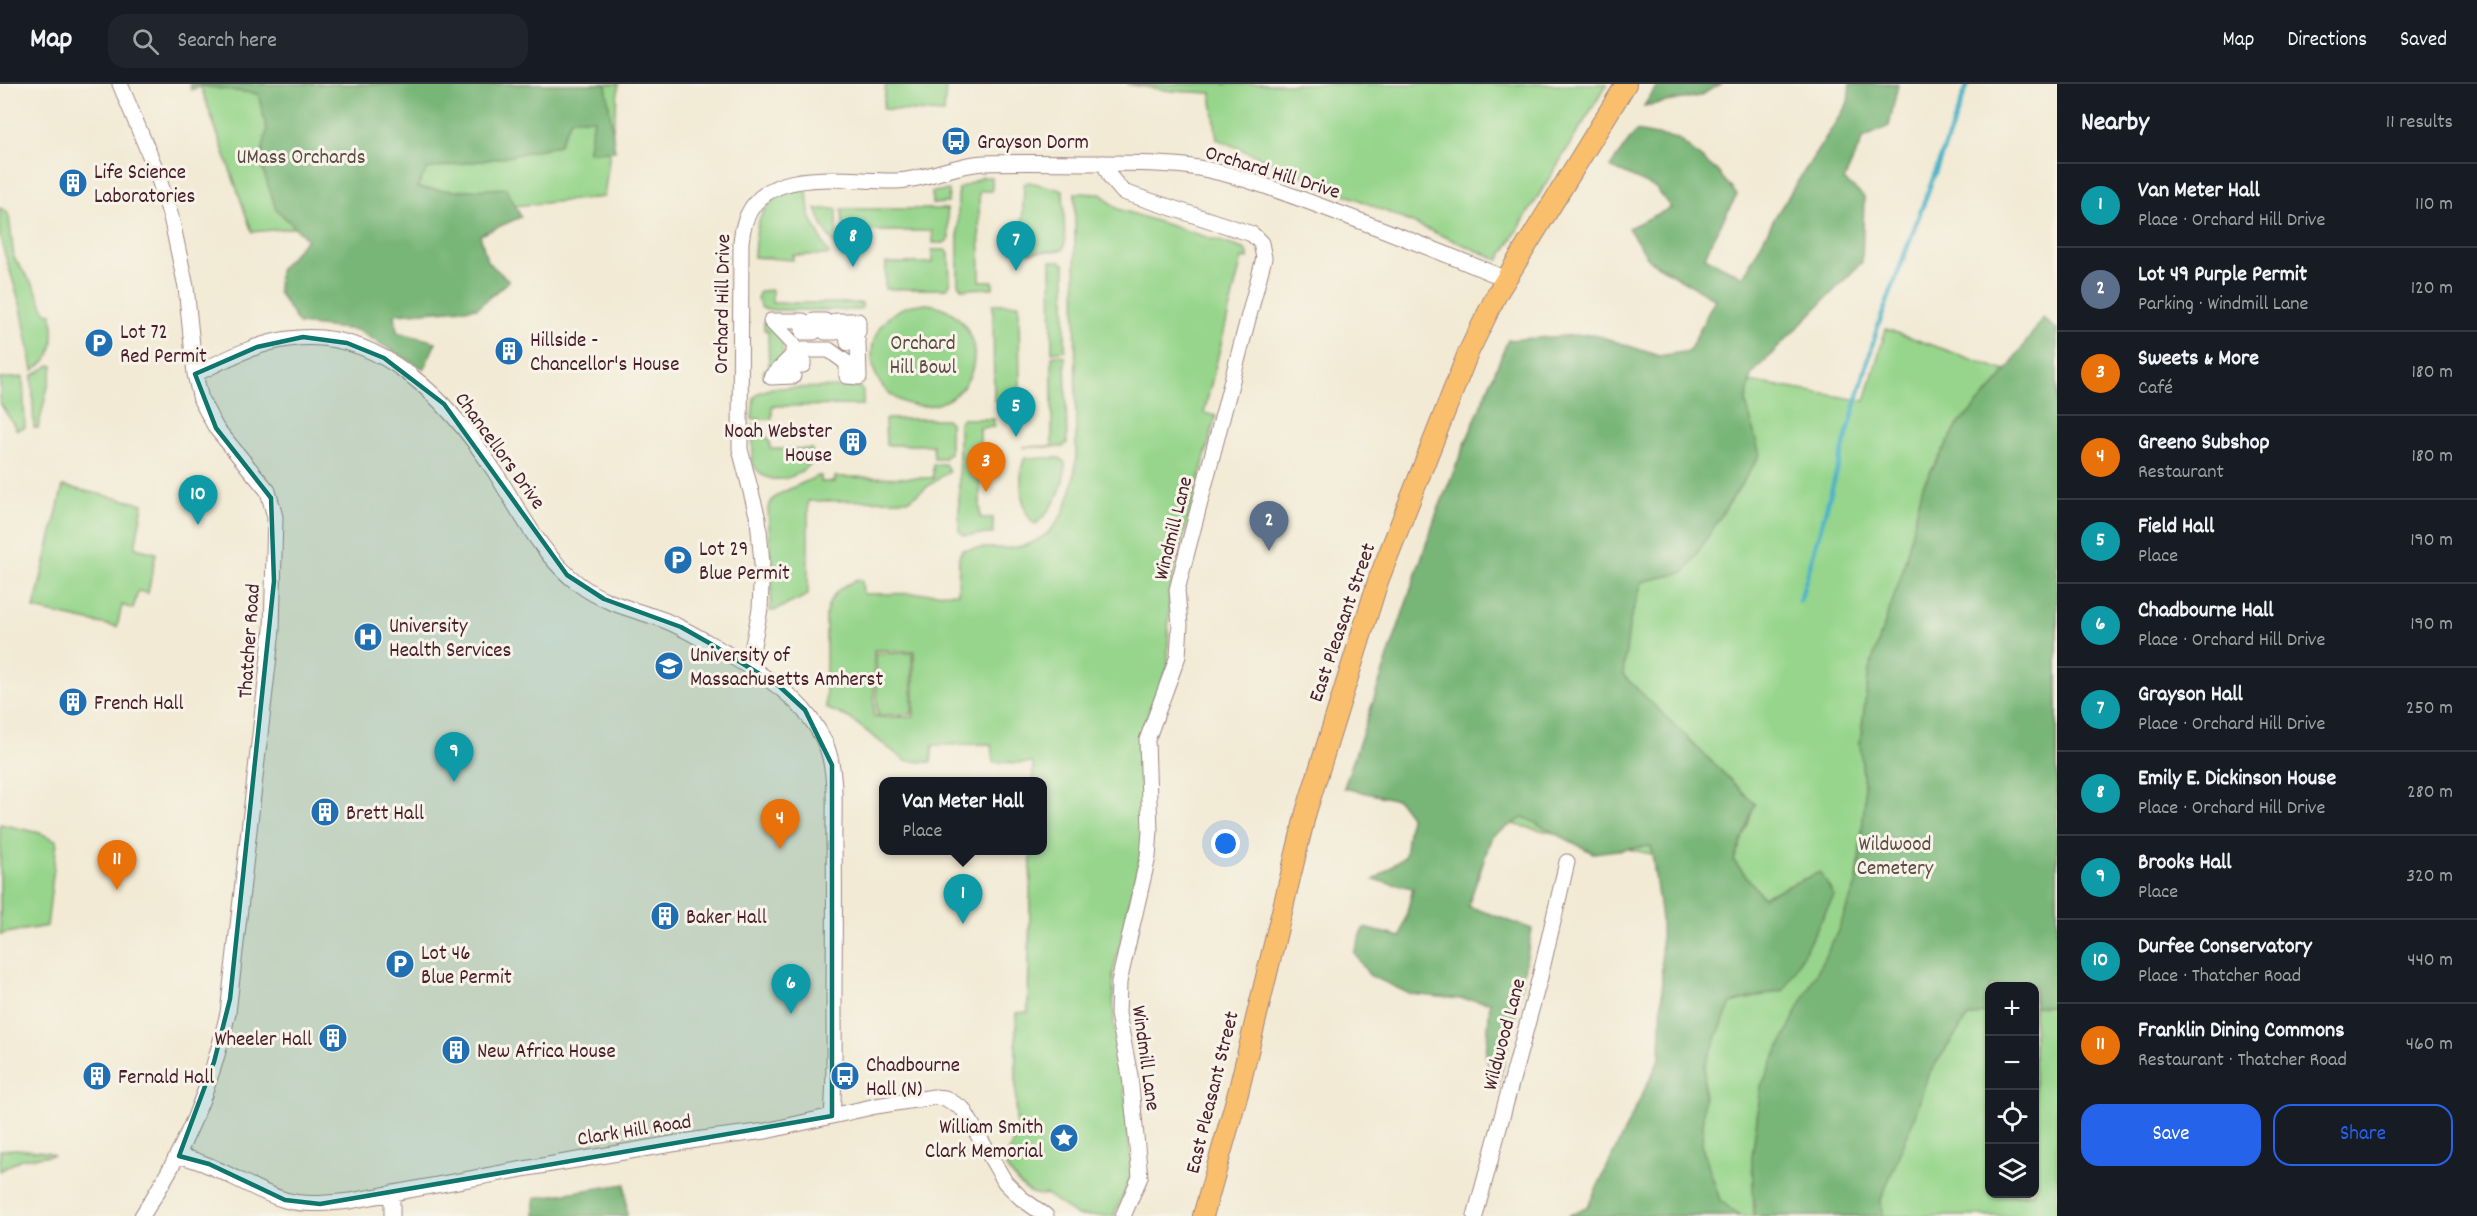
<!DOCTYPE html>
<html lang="en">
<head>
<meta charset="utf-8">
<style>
	body { margin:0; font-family:Dekko,sans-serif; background:#20242c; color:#f1f3f6 }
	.controls { position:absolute; right:18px; bottom:18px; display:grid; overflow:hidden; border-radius:12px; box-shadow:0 2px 4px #0004 }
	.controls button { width:54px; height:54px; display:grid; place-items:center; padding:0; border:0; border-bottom:2px solid #363941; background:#171b24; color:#f1f3f6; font:30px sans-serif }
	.you { position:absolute; left:1226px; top:760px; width:21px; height:21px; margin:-15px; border:4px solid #fff; border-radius:50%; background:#1a73e8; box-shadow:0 0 0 9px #1a73e833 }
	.badge { display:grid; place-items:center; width:39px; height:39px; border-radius:50%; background:#2563eb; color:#fff; font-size:20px; font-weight:700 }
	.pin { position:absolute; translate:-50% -50px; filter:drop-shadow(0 2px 3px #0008) }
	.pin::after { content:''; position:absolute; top:32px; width:21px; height:18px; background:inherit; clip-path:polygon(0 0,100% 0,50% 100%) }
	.popup { position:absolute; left:879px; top:693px; width:168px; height:78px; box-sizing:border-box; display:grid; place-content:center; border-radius:12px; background:#171b24; filter:drop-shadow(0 2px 4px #0005); font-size:20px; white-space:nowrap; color:#9ea1a6 }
	.popup b { font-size:22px; color:#f1f3f6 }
	.popup::after { content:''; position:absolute; left:50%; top:100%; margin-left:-12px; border:12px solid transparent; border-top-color:#171b24 }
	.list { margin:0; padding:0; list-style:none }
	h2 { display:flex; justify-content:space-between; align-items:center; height:78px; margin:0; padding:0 24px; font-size:26px }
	h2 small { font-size:20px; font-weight:400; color:#9ea1a6 }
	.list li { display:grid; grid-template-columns:39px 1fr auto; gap:18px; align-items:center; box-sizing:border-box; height:84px; padding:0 24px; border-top:2px solid #363941 }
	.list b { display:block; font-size:22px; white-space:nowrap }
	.list p { margin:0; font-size:20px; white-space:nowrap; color:#9ea1a6 }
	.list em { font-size:20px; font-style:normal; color:#9ea1a6 }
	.actions { display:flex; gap:12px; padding:18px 24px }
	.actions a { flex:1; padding:14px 0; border:2px solid #2563eb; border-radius:18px; text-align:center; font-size:21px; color:#2563eb }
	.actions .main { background:#2563eb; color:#fff }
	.icon { flex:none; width:33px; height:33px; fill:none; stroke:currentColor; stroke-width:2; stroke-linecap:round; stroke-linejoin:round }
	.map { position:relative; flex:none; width:2057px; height:1132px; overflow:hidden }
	header { display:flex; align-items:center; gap:36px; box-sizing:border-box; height:84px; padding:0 30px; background:#171b24; border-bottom:2px solid #363941 }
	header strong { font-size:28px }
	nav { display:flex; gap:33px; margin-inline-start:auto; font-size:21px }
	.search { width:420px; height:54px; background:#20242c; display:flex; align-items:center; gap:15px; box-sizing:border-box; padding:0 21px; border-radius:18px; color:#9ea1a6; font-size:22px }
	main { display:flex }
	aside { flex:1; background:#171b24 }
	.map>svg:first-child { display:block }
</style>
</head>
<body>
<header>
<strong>Map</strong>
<div class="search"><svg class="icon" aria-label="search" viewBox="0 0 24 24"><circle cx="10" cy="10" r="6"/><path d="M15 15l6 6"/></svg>Search here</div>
<nav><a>Map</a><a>Directions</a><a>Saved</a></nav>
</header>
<main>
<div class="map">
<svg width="2057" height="1132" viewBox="0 0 2057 1132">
	<rect width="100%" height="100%" fill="#f7f3e8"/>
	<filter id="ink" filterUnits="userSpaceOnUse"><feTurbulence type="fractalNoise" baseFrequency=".0167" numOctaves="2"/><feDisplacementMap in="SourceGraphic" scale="12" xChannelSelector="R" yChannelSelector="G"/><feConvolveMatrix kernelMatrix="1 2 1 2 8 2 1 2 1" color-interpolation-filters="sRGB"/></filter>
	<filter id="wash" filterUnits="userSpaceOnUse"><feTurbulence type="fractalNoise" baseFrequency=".008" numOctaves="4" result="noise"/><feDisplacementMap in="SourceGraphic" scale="24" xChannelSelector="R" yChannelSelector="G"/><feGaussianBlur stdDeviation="1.35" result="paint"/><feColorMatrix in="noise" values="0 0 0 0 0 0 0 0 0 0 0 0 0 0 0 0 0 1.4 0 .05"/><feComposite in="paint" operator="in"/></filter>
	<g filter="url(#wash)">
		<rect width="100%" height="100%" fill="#f2ead4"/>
		<path fill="#96d58b" stroke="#707a5b" stroke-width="1.5" fill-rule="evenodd" d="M190 0H619L604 113 252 148 201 3 191 6Z
			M886 0H946L944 29 883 25Z
			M1127 0H1607L1499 176 1217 55 1211 9 1172 7Z
			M982 93H992V107H979L980 197H993V204L962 205 958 200V105Z
			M1029 98 1063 106 1065 158 1063 166 1027 169 1021 165 1024 104V100Z
			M798 104 807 106 809 130 829 171H793V176L754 173C756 136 760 116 798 104Z
			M949 106 948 119 932 120V108Z
			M1075 109 1101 110 1118 125 1244 165 1248 170V175L1242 174 1204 329 1216 332 1169 507 1168 584 1148 629 1141 657 1143 762 1113 889 1114 942 1123 986 1132 1090 1114 1132H1077L1046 1110C1030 1115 1014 1095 1006 1083L1007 1073 1016 1050V929L1028 928 1031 767 1042 766V698L1033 697V679L993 678 991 660 933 661 931 678 906 677 849 634 826 624V529C831 510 840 502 858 496L862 497 863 510 958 509 959 473 962 466C977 462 993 465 1009 464 1060 461 1074 414 1076 371ZM874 566 914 567V633H874Z
			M0 124 7 128 9 133 14 174 35 204 46 229 52 230C54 254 57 274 33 286L21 223 0 154Z
			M816 125H837L836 163 823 143Z
			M842 125H947L949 155 944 159H933L932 147H843Z
			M932 166H945L949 170 950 200 946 205H885L886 179H932Z
			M1051 177H1060L1065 181V266L1052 268Z
			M772 206V219H862V223L858 226H774L762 224 757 215 760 207Z
			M872 271a51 51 0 1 1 102 0a51 51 0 1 1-102 0Z
			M993 220H1019L1020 316 994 317Z
			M764 238 782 249 783 275 764 293V286H769L768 247 764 246Z
			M1886 245 2057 305V1132H1645L1721 785 1344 704 1436 431 1508 256 1865 317ZM1990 902H2034V1110H1990Z
			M1055 271 1065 272 1067 359 1063 363H1022L1052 362V272Z
			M50 281 53 282 38 344H34L32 292Z
			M23 293 25 343 17 346 0 319V295Z
			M859 303 863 307V321L772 322V335H752L754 314 759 309 772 304Z
			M885 335H946L950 339V369L945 372V374H934L933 361H886Z
			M962 335H994V343L980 344V434H993V450L964 451 959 447V338Z
			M752 341 759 342 770 358V365H812V379C791 398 763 405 750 374L753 373Z
			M1025 374H1060L1065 379C1065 404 1054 424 1036 440 1021 433 1017 388 1025 374Z
			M933 380H945L949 387 909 416 808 417V511L774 527H770L772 497 768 424 773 415 783 408 818 392H821V398H835V393L933 394Z
			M63 402 143 420 135 464 156 469 148 509 138 507 133 525 122 521 117 543 34 525Z
			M876 569H912V630L877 631Z
			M0 740 40 749 57 757 47 842 0 850Z
			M17 1065 47 1068 53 1071 21 1075 0 1087V1066Z"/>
		<path fill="#78b677" stroke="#616a51" stroke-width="1.5" d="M190 0H606L615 67 588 68 594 35H571L559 61 506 73 427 85 417 104 456 107 506 104 521 133 480 151 487 177 509 197 477 224 395 230 397 248 436 258 424 285 357 246 299 240 278 208 279 186 307 155 276 125 260 78 267 46 258 10 201 2 191 6Z
			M1658 0H1721L1699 12 1644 22Z
			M1850 0H1898L1889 42 1863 54 1844 96 1864 113 1862 178 1751 291 1746 318 1760 371 1685 488 1642 498 1630 537 1623 591 1755 720 1734 777 1763 813 1820 788 1834 812 1784 906 1731 919 1705 981 1702 1063 1720 1116 1739 1132H1568L1588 1122 1660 974 1662 909 1661 835 1651 762 1593 769 1524 733 1492 752 1468 822 1532 845 1516 929 1497 1006 1486 972 1490 918 1410 910 1369 891 1354 869 1364 844 1401 853 1413 804 1374 796 1405 772 1410 732 1398 716 1344 704 1436 431 1508 256 1593 250 1659 272 1689 267 1715 215 1650 177 1628 144 1671 124 1656 104 1610 83 1636 47 1678 55 1717 87 1737 111 1713 154 1705 173 1743 193 1777 130 1848 19Z
			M2043 234 2057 246V923L2035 922 2034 902H1990L1989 927 1967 934 1928 991 1915 1032 1880 1118 1884 1132H1754L1752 1073 1761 1002 1798 925 1837 849 1857 798 1865 714 1860 659 1869 586 1903 486 1923 401 1958 341 2000 296Z
			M625 1100 627 1132H535V1114Z"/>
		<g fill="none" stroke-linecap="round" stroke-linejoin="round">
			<path stroke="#49b3c8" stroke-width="4.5" d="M1800 517 1877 245 1968 0"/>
		</g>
	</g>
	<g filter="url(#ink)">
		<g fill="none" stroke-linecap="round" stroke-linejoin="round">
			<g stroke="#9e8480" stroke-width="17">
				<path id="minor" d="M120 0 156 86 171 133 186 203 195 290 201 316 216 344 268 407 275 433 272 546 228 929C211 1004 184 1068 142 1132
					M1104 79 1111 94 1123 108 1252 150 1261 159 1264 174 1177 506 1180 541 1178 572 1147 656 1150 747 1148 773 1119 898 1118 930 1130 992 1140 1093 1123 1132
					M771 237H803V248H814V237H825V248H836V237H858V248H847L848 259H858L859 293 847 292V279L829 266H803V281L792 282 793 292 771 293 793 271V260Z
					M195 290C225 276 256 259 289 255 380 242 450 318 495 388 519 426 543 474 580 501 604 519 632 525 661 535 683 543 703 556 724 568 765 592 806 615 826 661 838 691 833 730 834 761 835 814 834 867 834 920 834 958 835 995 832 1032
					M749 582 760 525 762 479 758 435 740 365 741 158C748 76 838 98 896 97 927 96 954 80 985 79 1024 78 1064 79 1103 79 1130 79 1158 79 1185 82 1232 88 1276 106 1320 122 1383 145 1444 169 1506 195
					M179 1072C218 1080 248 1105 285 1116 307 1122 328 1119 350 1117L523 1085 702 1055 766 1047 876 1022 934 1013 945 1014 963 1025 1005 1098 1021 1114 1046 1132
					M392 1132V1109
					M1475 1132 1540 893 1567 778"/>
			</g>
			<g stroke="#9e8480" stroke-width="22">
				<path id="major" d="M1203 1132 1238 1009 1306 728 1378 497 1468 269 1498 208 1626 0"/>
			</g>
			<use href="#minor" stroke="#fff" stroke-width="15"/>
			<use href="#major" stroke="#f9bf6d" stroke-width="20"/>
		</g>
	</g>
	<path fill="#0f766e" fill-opacity="0.2" stroke="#0f766e" stroke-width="4.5" stroke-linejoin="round" d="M303 253 347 259 384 274 444 320 567 491 604 515 681 543 711 560 779 602 805 626 832 681V1032L320 1120 285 1116 209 1080 179 1072 214 978 230 915 274 497 271 414 216 344 195 290 257 263Z"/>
	<defs>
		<g id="bus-disc" transform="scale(1.5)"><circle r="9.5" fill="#1f6fb2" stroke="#f7f3e8"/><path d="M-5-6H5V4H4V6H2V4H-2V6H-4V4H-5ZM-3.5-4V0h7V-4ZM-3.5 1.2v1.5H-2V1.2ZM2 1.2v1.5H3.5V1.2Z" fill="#fff"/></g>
		<g id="building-disc" transform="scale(1.5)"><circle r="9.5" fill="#1f6fb2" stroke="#f7f3e8"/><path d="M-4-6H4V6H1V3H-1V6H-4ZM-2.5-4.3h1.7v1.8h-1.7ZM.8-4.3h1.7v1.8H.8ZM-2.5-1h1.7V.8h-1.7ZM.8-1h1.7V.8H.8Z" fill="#fff"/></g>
		<g id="parking-disc" transform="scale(1.5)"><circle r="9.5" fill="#1f6fb2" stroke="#f7f3e8"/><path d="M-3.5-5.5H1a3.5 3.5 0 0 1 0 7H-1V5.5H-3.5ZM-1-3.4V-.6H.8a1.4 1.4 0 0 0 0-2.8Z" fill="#fff"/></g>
		<g id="hospital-disc" transform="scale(1.5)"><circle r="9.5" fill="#1f6fb2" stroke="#f7f3e8"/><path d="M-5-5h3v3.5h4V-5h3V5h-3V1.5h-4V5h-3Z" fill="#fff"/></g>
		<g id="university-disc" transform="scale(1.5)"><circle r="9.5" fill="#1f6fb2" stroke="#f7f3e8"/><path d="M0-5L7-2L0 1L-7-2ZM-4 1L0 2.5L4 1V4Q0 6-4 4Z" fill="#fff"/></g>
		<g id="sight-disc" transform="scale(1.5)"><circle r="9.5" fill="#1f6fb2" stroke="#f7f3e8"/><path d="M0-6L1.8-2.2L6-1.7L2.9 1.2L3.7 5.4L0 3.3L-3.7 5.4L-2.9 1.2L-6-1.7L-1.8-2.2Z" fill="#fff"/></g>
	</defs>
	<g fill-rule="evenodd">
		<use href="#bus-disc" x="956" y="57"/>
		<use href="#building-disc" x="73" y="99"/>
		<use href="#parking-disc" x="99" y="259"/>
		<use href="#building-disc" x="509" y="267"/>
		<use href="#building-disc" x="853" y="358"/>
		<use href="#parking-disc" x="678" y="476"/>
		<use href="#hospital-disc" x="368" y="553"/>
		<use href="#university-disc" x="669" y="582"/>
		<use href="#building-disc" x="73" y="618"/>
		<use href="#building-disc" x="325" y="728"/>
		<use href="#building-disc" x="665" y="832"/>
		<use href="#parking-disc" x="400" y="880"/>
		<use href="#building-disc" x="333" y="954"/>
		<use href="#building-disc" x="456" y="966"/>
		<use href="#building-disc" x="97" y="992"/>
		<use href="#bus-disc" x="845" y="992"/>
		<use href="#sight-disc" x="1064" y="1054"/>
	</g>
	<g text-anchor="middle" stroke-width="6" stroke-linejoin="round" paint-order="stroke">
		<g font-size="21" fill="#4a1f2b" stroke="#f7f3e8" text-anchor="start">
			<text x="977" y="64">Grayson Dorm</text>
			<text x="94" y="94">Life Science<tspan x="94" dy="24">Laboratories</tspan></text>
			<text x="120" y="254">Lot 72<tspan x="120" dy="24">Red Permit</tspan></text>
			<text x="530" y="262">Hillside -<tspan x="530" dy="24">Chancellor's House</tspan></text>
			<text x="832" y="353" text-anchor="end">Noah Webster<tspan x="832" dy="24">House</tspan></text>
			<text x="699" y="471">Lot 29<tspan x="699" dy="24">Blue Permit</tspan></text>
			<text x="389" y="548">University<tspan x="389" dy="24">Health Services</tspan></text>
			<text x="690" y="577">University of<tspan x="690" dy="24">Massachusetts Amherst</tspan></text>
			<text x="94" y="625">French Hall</text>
			<text x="346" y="735">Brett Hall</text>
			<text x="686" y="839">Baker Hall</text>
			<text x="421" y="875">Lot 46<tspan x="421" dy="24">Blue Permit</tspan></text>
			<text x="312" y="961" text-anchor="end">Wheeler Hall</text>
			<text x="477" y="973">New Africa House</text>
			<text x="866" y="987">Chadbourne<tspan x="866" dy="24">Hall (N)</tspan></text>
			<text x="118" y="999">Fernald Hall</text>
			<text x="1043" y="1049" text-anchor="end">William Smith<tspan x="1043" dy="24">Clark Memorial</tspan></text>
		</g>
		<g font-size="21" fill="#5d4c43" stroke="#f7f3e8">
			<text x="301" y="79">UMass Orchards</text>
			<text x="923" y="265">Orchard<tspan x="923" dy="24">Hill Bowl</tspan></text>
			<text x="1895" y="766">Wildwood<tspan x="1895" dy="24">Cemetery</tspan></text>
		</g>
		<g font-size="21" fill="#4a1f2b" stroke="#f7f3e8">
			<text transform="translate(1273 87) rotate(17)" y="7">Orchard Hill Drive</text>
			<text transform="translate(721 220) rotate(-89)" y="7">Orchard Hill Drive</text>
			<text transform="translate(501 366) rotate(54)" y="7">Chancellors Drive</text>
			<text transform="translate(1172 444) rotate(-76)" y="7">Windmill Lane</text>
			<text transform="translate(1341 538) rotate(-71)" y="7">East Pleasant Street</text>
			<text transform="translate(248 557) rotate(-86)" y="7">Thatcher Road</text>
			<text transform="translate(1503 950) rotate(-75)" y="7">Wildwood Lane</text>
			<text transform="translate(1147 974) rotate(82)" y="7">Windmill Lane</text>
			<text transform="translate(1211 1008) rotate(-76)" y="7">East Pleasant Street</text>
			<text transform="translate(634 1045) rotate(-9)" y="7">Clark Hill Road</text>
		</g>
	</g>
</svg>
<div class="controls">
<button>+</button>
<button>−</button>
<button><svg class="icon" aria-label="locate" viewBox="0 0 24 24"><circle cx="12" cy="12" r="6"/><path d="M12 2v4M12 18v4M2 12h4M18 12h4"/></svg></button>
<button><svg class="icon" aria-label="layers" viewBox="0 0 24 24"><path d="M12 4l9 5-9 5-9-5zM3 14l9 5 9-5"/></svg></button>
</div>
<div class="you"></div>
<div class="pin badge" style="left:963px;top:840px;background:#0f9aa8">1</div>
<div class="popup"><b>Van Meter Hall</b>Place</div>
<div class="pin badge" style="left:1269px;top:467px;background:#5c6f8a">2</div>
<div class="pin badge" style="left:986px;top:408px;background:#e8710a">3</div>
<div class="pin badge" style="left:780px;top:765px;background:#e8710a">4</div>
<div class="pin badge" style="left:1016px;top:353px;background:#0f9aa8">5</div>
<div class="pin badge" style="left:791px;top:930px;background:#0f9aa8">6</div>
<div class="pin badge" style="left:1016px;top:187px;background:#0f9aa8">7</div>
<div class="pin badge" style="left:853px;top:183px;background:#0f9aa8">8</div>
<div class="pin badge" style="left:454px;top:698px;background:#0f9aa8">9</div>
<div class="pin badge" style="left:198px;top:441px;background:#0f9aa8">10</div>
<div class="pin badge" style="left:117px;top:806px;background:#e8710a">11</div>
</div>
<aside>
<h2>Nearby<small>11 results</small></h2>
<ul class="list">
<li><span class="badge" style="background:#0f9aa8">1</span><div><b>Van Meter Hall</b><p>Place · Orchard Hill Drive</p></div><em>110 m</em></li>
<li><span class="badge" style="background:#5c6f8a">2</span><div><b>Lot 49 Purple Permit</b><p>Parking · Windmill Lane</p></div><em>120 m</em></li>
<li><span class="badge" style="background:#e8710a">3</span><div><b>Sweets &amp; More</b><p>Café</p></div><em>180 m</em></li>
<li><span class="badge" style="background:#e8710a">4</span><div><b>Greeno Subshop</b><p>Restaurant</p></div><em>180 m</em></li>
<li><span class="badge" style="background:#0f9aa8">5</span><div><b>Field Hall</b><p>Place</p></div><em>190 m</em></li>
<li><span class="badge" style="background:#0f9aa8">6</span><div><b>Chadbourne Hall</b><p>Place · Orchard Hill Drive</p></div><em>190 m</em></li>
<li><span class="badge" style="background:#0f9aa8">7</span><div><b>Grayson Hall</b><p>Place · Orchard Hill Drive</p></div><em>250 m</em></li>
<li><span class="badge" style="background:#0f9aa8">8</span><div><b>Emily E. Dickinson House</b><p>Place · Orchard Hill Drive</p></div><em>280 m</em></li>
<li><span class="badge" style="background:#0f9aa8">9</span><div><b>Brooks Hall</b><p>Place</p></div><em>320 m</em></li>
<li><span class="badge" style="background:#0f9aa8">10</span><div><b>Durfee Conservatory</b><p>Place · Thatcher Road</p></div><em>440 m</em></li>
<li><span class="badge" style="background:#e8710a">11</span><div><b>Franklin Dining Commons</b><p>Restaurant · Thatcher Road</p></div><em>460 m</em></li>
</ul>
<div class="actions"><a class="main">Save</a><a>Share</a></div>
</aside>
</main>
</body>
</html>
